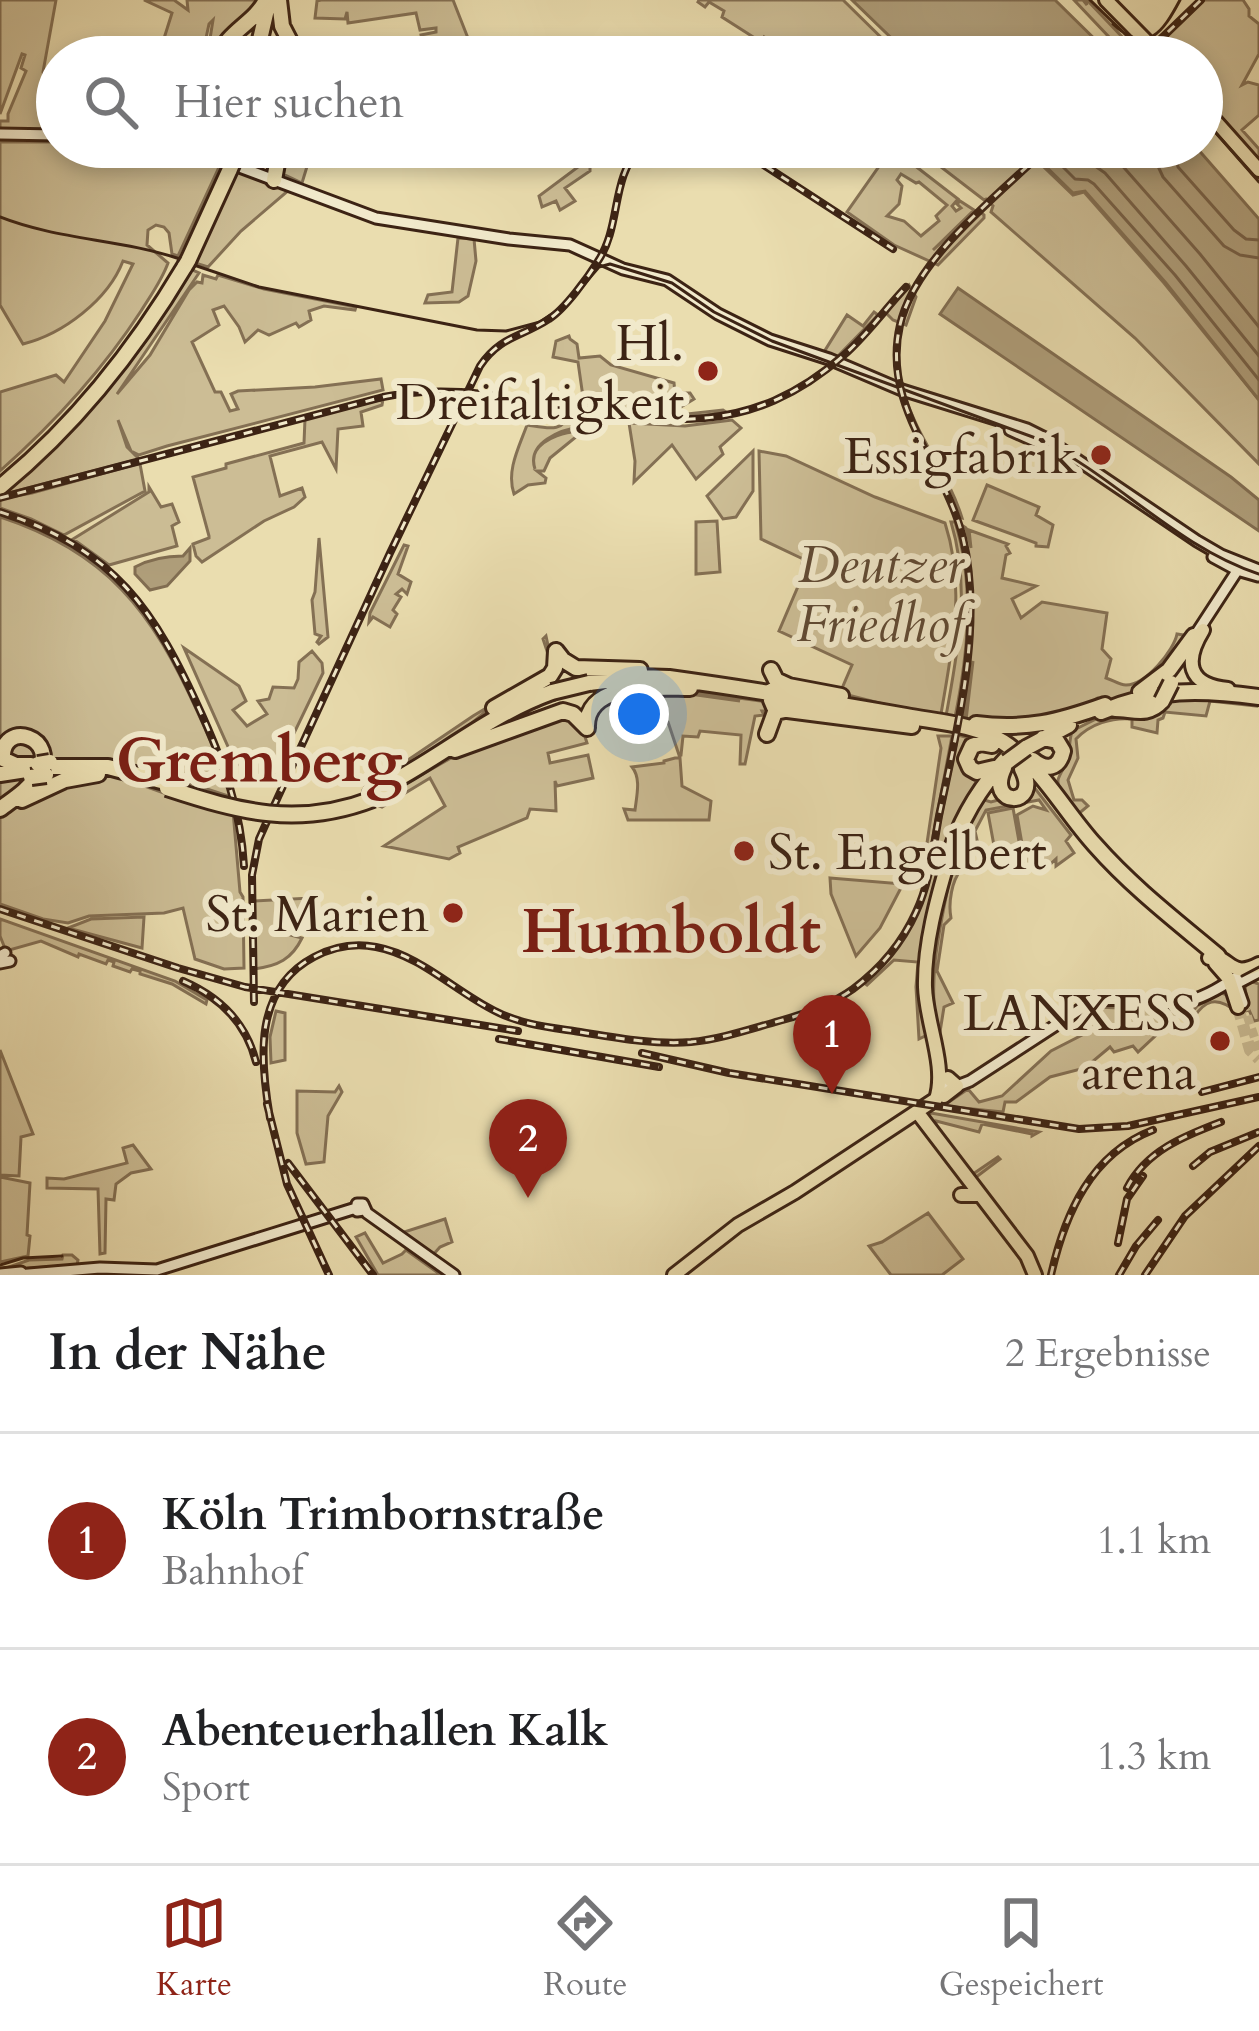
<!DOCTYPE html>
<html lang="de">
<head>
<meta charset="utf-8">
<style>
	body { margin:0; font-family:Cardo,serif; background:#f6f6f6; color:#202124 }
	.you { position:absolute; left:639px; top:714px; width:42px; height:42px; margin:-30px; border:9px solid #fff; border-radius:50%; background:#1a73e8; box-shadow:0 0 0 18px #1a73e833 }
	.badge { display:grid; place-items:center; width:78px; height:78px; border-radius:50%; background:#8f2418; color:#fff; font-size:39px; font-weight:700 }
	.pin { position:absolute; translate:-50% -99px; filter:drop-shadow(0 3px 6px #0008) }
	.pin::after { content:''; position:absolute; top:63px; width:42px; height:36px; background:inherit; clip-path:polygon(0 0,100% 0,50% 100%) }
	.list { margin:0; padding:0; list-style:none }
	h2 { display:flex; justify-content:space-between; align-items:center; height:156px; margin:0; padding:0 48px; font-size:51px }
	h2 small { font-size:39px; font-weight:400; color:#757577 }
	.list li { display:grid; grid-template-columns:78px 1fr auto; gap:36px; align-items:center; box-sizing:border-box; height:216px; padding:0 48px; border-top:3px solid #e0e0e0 }
	.list b { display:block; font-size:45px; white-space:nowrap }
	.list p { margin:0; font-size:39px; white-space:nowrap; color:#757577 }
	.list em { font-size:39px; font-style:normal; color:#757577 }
	.icon { flex:none; width:66px; height:66px; fill:none; stroke:currentColor; stroke-width:2; stroke-linecap:round; stroke-linejoin:round }
	.map { position:relative; flex:none; width:1259px; height:1275px; overflow:hidden }
	.search { position:absolute; background:#fff; box-shadow:0 6px 18px #0003; left:36px; right:36px; top:36px; height:132px; display:flex; align-items:center; gap:30px; box-sizing:border-box; padding:0 42px; border-radius:66px; color:#757577; font-size:45px }
	.sheet { height:588px; background:#fff }
	nav { display:flex; justify-content:space-around; align-items:center; box-sizing:border-box; height:168px; border-top:3px solid #e0e0e0; background:#fff; font-size:33px; color:#757577 }
	nav a { display:grid; justify-items:center; gap:6px }
	nav .on { color:#8f2418 }
	.map>svg:first-child { display:block }
</style>
</head>
<body>
<div class="map">
<svg width="1259" height="1275" viewBox="0 0 1259 1275">
	<rect width="100%" height="100%" fill="#eaddaf"/>
	<filter id="stains"><feTurbulence type="fractalNoise" baseFrequency=".00167" numOctaves="4"/><feColorMatrix values="0 0 0 0 .2 0 0 0 0 .09 0 0 0 0 .02 0 0 0 .5 -.17"/></filter>
	<radialGradient id="worn" r=".72"><stop offset=".6" stop-color="#630" stop-opacity="0"/><stop offset="1" stop-color="#630" stop-opacity=".3"/></radialGradient>
	<path fill="#ccbd95" stroke="#847054" stroke-width="3" fill-rule="evenodd" d="M0 0H56L43 72 45 77 57 80V131L0 129V121H8V114L26 71 21 68 25 55 22 54 0 114Z
		M144 0H174L188 10 187 0H260C245 27 223 24 216 57H132L135 46 174 56 205 55 208 51 213 20 209 24 203 52H178L161 48 172 13Z
		M321 0H453L475 56 470 54 425 57 421 35 436 32V28L420 30 416 13 348 23 347 12 345 19 315 18 317 1Z
		M699 0H843L901 57H784L772 49 774 44 764 37 761 42 722 17 724 11 709 2 705 7 698 2Z
		M1074 0H1083L1087 5 1085 0H1087L1126 41 1130 43V40L1139 54 1128 57Z
		M1204 0H1243L1249 9V16L1259 24V54L1242 85 1248 82 1259 85V115L1242 130 1259 149V160L1202 95V57H1165L1159 50 1161 47 1158 43Z
		M0 142H57V147H170L221 163 178 256 172 254 169 233 164 227 156 225 148 230 147 245 168 263C162 280 151 295 141 311 102 371 53 424 0 471V392L56 375 64 382 105 321 133 264 123 261C108 300 63 334 23 344L0 305Z
		M284 147H293L292 155 309 160 302 183 283 174Z
		M915 147H1023L1073 195 1084 192 1164 283 1259 400V464L1135 338 991 212 993 206 986 199 984 200Z
		M892 148 958 199 952 206 956 211 961 208 957 204 960 201 974 210 933 250 978 210 984 215V218L938 265 894 245 847 212ZM901 174 916 183 919 182 947 205 936 216 939 221 921 236 904 221 887 216 899 204 902 186 897 180Z
		M590 158V171L565 188 575 201 560 210 556 201 542 207 539 196Z
		M236 169 289 190 241 231 208 267 192 262Z
		M458 238 474 239 476 261 468 296 459 302 425 303 428 295 452 292Z
		M188 268 199 273 117 394 150 355 189 290 197 282 202 283 203 275 216 279 218 275 264 289 356 307 355 310 324 306 309 311 311 320 299 327 296 323 269 335 258 330 245 342 239 327 224 306 213 310 219 325 192 342 215 392H221L230 411 238 409 231 394 238 391 315 387 381 379 383 390 167 446 139 455 131 451 118 420 127 447 139 459 5 494 3 492C71 424 150 358 188 268Z
		M909 285 916 297 906 325 893 320 885 312Z
		M874 312 878 315 836 358 824 352 847 315 863 326Z
		M569 336 570 339 577 344 579 358 600 356 611 365 674 383 675 393H690L694 399 676 410 678 415 723 410 726 412C663 425 600 410 537 399L538 396 584 404 578 362 553 357 556 341Z
		M901 393 905 395C917 438 949 474 962 518L958 517 906 410Z
		M383 399 382 405 361 412 363 426 338 429 336 469 322 442 270 456 280 496 302 488 305 497 294 507 264 521 202 562 196 556 193 544 209 538V536L193 477 226 468V464L304 443 305 419Z
		M570 411 585 413 582 427C561 429 526 443 535 469 534 466 532 457 536 451 544 438 568 430 582 432L550 458 544 471H537L546 478 545 483 528 485 514 494C506 471 519 447 527 425 547 428 564 434 570 411Z
		M732 420 741 428 720 447 723 454 696 479 672 445 634 482 635 461 629 423 685 426Z
		M753 451V491L736 517 723 519 707 496Z
		M759 451 786 456 875 497 945 523C966 588 952 648 941 714L891 706 840 693 852 665 779 631 805 570 802 564 803 559 761 539Z
		M137 464H140L145 491 64 535 31 519 0 508V499L32 493Z
		M987 485 1039 507 1036 515 1053 525 1048 547 1036 546V543L973 520Z
		M149 487 161 507 172 504 179 522 172 526 177 546 109 565 73 539 149 492Z
		M0 517C107 552 152 611 197 711 210 739 222 767 231 797L147 769V787L197 805 233 811 240 892 243 897 244 968 224 969 195 959 183 908 164 913 89 916 68 923 43 919 0 904Z
		M717 521 720 572 696 574V522Z
		M951 522H955C975 585 968 654 955 717L946 716C958 649 971 588 951 522Z
		M960 524 966 528 971 548 969 530 1008 544 1006 546 1010 553 1006 555 1002 578 1036 586 1012 599 1021 618 1042 602 1107 613 1102 649 1111 659 1106 678C1113 680 1119 685 1126 685 1146 685 1174 650 1177 634L1190 636 1168 686 1143 691 1101 705 1097 697 1098 707 1021 726 966 720 973 661 964 716 959 718C969 652 978 589 960 524Z
		M319 538 328 637 319 644 317 642 321 636 315 634 312 600 315 592Z
		M404 545 408 546 398 574 411 582 407 594 402 589 396 594 401 597 393 610 397 614 390 627 373 617 369 622 370 613Z
		M546 636 553 669 491 707 454 738 410 767 405 762 473 716 543 674 550 660 543 639Z
		M184 648 239 686 246 701 233 710 247 726 267 714 258 701 269 699 273 687 294 688 298 679 299 662 312 651 322 663 323 673 272 779 253 777 234 760Z
		M687 691 767 702 766 711H762L764 715 755 716 745 764H740L741 735 700 731 698 737 683 736 681 755H679L668 722 655 717 644 719 636 695 675 692 740 701Z
		M1168 694 1259 699 1257 706 1210 701 1206 716 1165 712 1163 718 1158 720 1157 733 1132 727V719C1112 717 1090 724 1076 739L1078 758 1068 780 1074 800H1082L1088 806 1077 815C1070 805 1057 792 1058 780 1059 775 1066 765 1067 761 1070 751 1069 741 1072 731L1110 712Z
		M554 714 580 721 587 743 548 753 550 763 588 755 593 778 557 786 555 781 556 811 530 809 527 818 458 847 460 853 449 859 384 846 445 806 430 778 382 807 372 803 472 746Z
		M958 735 980 741 964 756 990 773 949 847 934 851Z
		M938 736H952L930 852 926 850 941 748Z
		M675 758H680L682 786 711 801 709 820H628L624 809 635 810C637 794 641 778 632 767L664 763V761Z
		M997 783 1005 798 1034 787 1071 835 1066 841 1074 853 1056 866V859L1044 870 1026 867 1017 815 1033 806 1046 810 1039 800 986 810 975 831 979 849 967 846 963 851H957L981 799 991 802 1002 799 989 788Z
		M1013 808 1020 847 995 851 988 813Z
		M934 858 942 870 924 989 927 1035 919 1039 916 987 918 962 894 960 867 985 863 982C904 950 923 907 934 858Z
		M957 865 961 870C952 880 948 903 951 918L944 925 937 971 953 1003 944 1007 940 1032H937C927 975 941 923 952 868Z
		M830 878 903 884 880 928 856 956 831 894Z
		M310 898 307 917 295 915 290 935 302 938C292 959 278 966 254 969L252 901Z
		M144 917 142 948 68 928 91 919Z
		M0 919 175 981 207 1000 206 1004 172 984 140 974V971L132 969 130 972 113 966 114 962 108 960 106 964 79 954 78 957 41 941 6 951 0 936Z
		M1250 981 1259 984V1020L1254 1021 1249 1010 1238 1013C1217 995 1204 999 1191 1022L1187 1020 1191 1019 1190 1014 1197 1006 1222 993 1247 1003 1245 986Z
		M1121 1006 1181 1009 1182 1011 1138 1052 1133 1046 1114 1052 1110 1047 1085 1068 1050 1077 1016 1102H1005L1003 1112 943 1106 968 1089 979 1102 1002 1096 1051 1051 1086 1033 1081 1013 1094 1007 1120 1008Z
		M276 1011 285 1013V1060L271 1063 270 1037Z
		M0 1050 33 1134 21 1137 19 1176 0 1175Z
		M339 1086 342 1092 328 1116 324 1162 306 1164 297 1133V1091L335 1092Z
		M931 1113 1039 1132 1032 1136V1134L982 1124 979 1132 936 1121V1127L973 1174 998 1157 1000 1159 975 1178 927 1118Z
		M133 1145 151 1169 131 1173 116 1184 114 1200 106 1199 105 1253 100 1254 98 1189 47 1188V1178L64 1179 127 1163 123 1148Z
		M0 1177 30 1183 27 1235 30 1236 28 1256 0 1262Z
		M928 1213 963 1259 942 1275H891L869 1246 882 1242Z
		M445 1219 452 1242 440 1247 432 1256 401 1233Z
		M365 1233 383 1263 402 1254 406 1250 441 1275H378L356 1237Z
		M63 1255H72L78 1260 77 1265 0 1270 29 1260 62 1259Z"/>
	<path fill="#af9e7a" stroke="#816d51" stroke-width="3" d="M852 0H1055L1113 57H911Z
		M1026 147H1196L1259 219V400L1166 283 1085 191 1073 193Z
		M958 288 1231 477 1259 500V531L940 314Z
		M190 548V561L167 586 150 590 135 574V567C150 559 166 556 183 556Z"/>
	<g fill="none" stroke-linecap="round" stroke-linejoin="round">
		<path stroke="#766047" stroke-width="3" d="M1043 147 1075 179 1088 180 1094 184 1175 275 1259 380
			M1064 147 1081 163 1095 166 1105 173 1186 266 1259 356
			M1093 147 1106 152 1119 162 1200 254 1259 327
			M1155 147 1157 164 1163 177 1224 246 1240 255 1259 258
			M1173 147 1178 167 1234 230 1246 239 1259 240"/>
		<path stroke="#c7b890" stroke-width="9" stroke-dasharray="9 4.5" stroke-linecap="butt" d="M1243 1003 1259 1051"/>
		<path stroke="#c7b890" stroke-width="12" stroke-dasharray="12 6" stroke-linecap="butt" d="M1238 1007 1250 1050 1259 1059"/>
		<g stroke="#3c2314" stroke-width="15">
			<path id="secondary" d="M0 134 57 135
				M186 147 376 218 509 239 570 245 623 269 667 280 718 314 770 340 829 359 902 390 1027 429 1045 438 1197 541 1221 555 1259 570
				M1010 430 1055 450
				M1213 557 1237 570 1258 576
				M1196 634 1239 568
				M0 956 5 953
				M0 963 10 961
				M1235 980 1243 1003
				M1236 984 1259 972
				M940 1086H957L970 1081 1093 1001C1125 995 1159 1009 1189 1001 1211 995 1230 981 1249 969
				M364 1210 357 1211V1204H363L367 1213 454 1275
				M0 1274 21 1272
				M17 1275 100 1268 157 1270 356 1208"/>
		</g>
		<g stroke="#3c2314" stroke-width="18">
			<path id="primary" d="M1106 0 1162 57
				M1202 106 1259 170
				M1203 630C1184 661 1187 685 1228 689
				M1209 958 1212 955C1233 961 1232 978 1259 964
				M1215 963 1229 979 1238 1007
				M944 1096 957 1086 948 1078
				M918 1113 1027 1256 1035 1275
				M961 1195H979
				M674 1275 738 1225 795 1192 936 1099C947 1066 926 1023 925 987 924 945 937 898 949 858"/>
		</g>
		<g stroke="#3c2314" stroke-width="20">
			<path id="highway" d="M279 0 282 26 298 57
				M219 57C227 31 254 24 266 0
				M256 57 268 5
				M276 57H283
				M194 147 195 150
				M205 147 208 150
				M229 153 231 147
				M274 180 280 147
				M188 261 230 169
				M0 487C76 425 135 350 185 266
				M556 651 563 660 576 668 640 670
				M771 670 776 680 789 686
				M589 683 638 677 669 678C748 689 827 702 906 716 938 722 975 724 1003 742 1042 767 1064 811 1095 845 1132 887 1175 920 1218 956
				M771 691 783 685 841 696
				M1140 692 1169 670 1194 636
				M771 700 774 707 780 709 912 726
				M494 708 550 676 555 668 556 651
				M1115 709C1133 709 1148 717 1162 701
				M1101 712C1158 688 1199 689 1259 697
				M976 724C1026 730 1058 722 1105 705
				M587 728C585 681 657 688 690 688
				M767 734 775 712 785 710
				M992 745 981 743 972 746 966 759 970 768 977 772 994 768
				M1026 748 1069 725
				M455 750 563 711 573 714 587 728
				M1033 760C1046 771 1059 769 1063 751L1057 741 1043 738
				M49 767H108L180 786
				M1004 768C985 808 1042 808 1022 769
				M0 774 26 770
				M371 793C435 763 483 717 552 692
				M22 800 65 780 98 774
				M0 809C13 799 28 790 37 776 62 736 0 719 3 759L16 765H31
				M949 858C960 819 979 788 1007 758"/>
		</g>
		<use href="#secondary" stroke="#f1e9cb" stroke-width="9"/>
		<use href="#primary" stroke="#eaddaf" stroke-width="12"/>
		<use href="#highway" stroke="#eaddaf" stroke-width="14"/>
		<path stroke="#3c2314" stroke-width="3" d="M1090 0 1126 35
			M1113 24C1147 56 1163 32 1180 0
			M1202 117 1259 182
			M0 217C58 240 121 239 180 259
			M191 264 259 287 477 330 506 331 540 322 568 303 599 267 610 264 672 283 714 312 772 341 1041 440C1117 478 1177 547 1259 574
			M1242 976 1259 967
			M0 1265 23 1258 62 1256"/>
		<g stroke="#3c2314" stroke-width="8">
			<path id="rail" d="M1142 57 1201 0
				M736 147 893 249
				M0 498 383 397C437 386 485 393 539 402 656 422 745 442 844 355 867 335 885 309 906 287
				M0 512C115 549 155 610 202 715 224 764 241 811 244 866
				M0 909 178 968 245 987 518 1031
				M183 981C220 997 246 1022 256 1062
				M254 1002 252 875 259 839 272 810 390 553 480 366C500 336 522 337 549 319 565 309 588 277 598 261 622 225 610 178 641 147
				M499 1039 659 1067
				M642 1053 729 1073 1079 1129 1128 1126 1259 1097
				M1202 1092 1259 1077
				M267 1104 287 1184 329 1275
				M270 1118C260 1060 253 989 314 957 333 947 355 943 376 947 420 955 456 992 495 1011 520 1024 547 1027 574 1031 612 1037 652 1045 691 1042 721 1039 750 1029 779 1021 805 1014 831 1005 853 989 880 969 902 943 916 912 930 882 933 849 939 816 957 729 984 626 963 538 945 464 881 407 900 325 915 258 999 195 1048 147
				M288 1163 373 1275
				M1193 1166 1210 1152 1259 1132
				M1127 1188C1146 1151 1184 1136 1221 1122
				M1118 1243 1127 1199 1143 1176
				M1051 1275C1065 1213 1091 1154 1153 1130
				M1119 1275 1136 1246 1158 1220
				M1145 1275 1185 1216 1259 1146"/>
		</g>
		<use href="#rail" stroke="#f1e9cb" stroke-width="3" stroke-dasharray="9" stroke-linecap="butt"/>
		<g stroke="#3c2314" stroke-width="20" stroke-linecap="butt">
			<path id="highway-bridge" d="M230 169 236 155
				M185 266 188 261
				M552 692 589 683
				M1162 701 1171 683
				M1007 762 1026 748
				M38 764 50 762
				M31 777 46 775
				M167 788C240 812 298 828 373 799"/>
		</g>
		<use href="#highway-bridge" stroke="#eaddaf" stroke-width="14"/>
	</g>
	<g fill="#8f2418" stroke="#f1e9cb" stroke-width="4.5">
		<circle cx="708" cy="371" r="12"/>
		<circle cx="1101" cy="455" r="12"/>
		<circle cx="744" cy="851" r="12"/>
		<circle cx="453" cy="913" r="12"/>
		<circle cx="1220" cy="1041" r="12"/>
	</g>
	<g text-anchor="middle" stroke-width="12" stroke-linejoin="round" paint-order="stroke">
		<g font-size="51" fill="#3c2314" stroke="#f1e9cb" text-anchor="end">
			<text x="684" y="360">Hl.<tspan x="684" dy="59">Dreifaltigkeit</tspan></text>
			<text x="1077" y="473">Essigfabrik</text>
			<text x="768" y="869" text-anchor="start">St. Engelbert</text>
			<text x="429" y="931">St. Marien</text>
			<text x="1196" y="1030">LANXESS<tspan x="1196" dy="59">arena</tspan></text>
		</g>
		<g font-size="51" font-style="italic" fill="#604a34" stroke="#f1e9cb">
			<text x="881" y="582">Deutzer<tspan x="881" dy="59">Friedhof</tspan></text>
		</g>
		<g font-size="63" font-weight="bold" fill="#7a1f14" stroke="#f1e9cb">
			<text x="259" y="781">Gremberg</text>
			<text x="671" y="952">Humboldt</text>
		</g>
	</g>
	<rect width="100%" height="100%" filter="url(#stains)"/>
	<rect width="100%" height="100%" fill="url(#worn)"/>
</svg>
<div class="you"></div>
<div class="pin badge" style="left:832px;top:1094px">1</div>
<div class="pin badge" style="left:528px;top:1198px">2</div>
<div class="search"><svg class="icon" aria-label="search" viewBox="0 0 24 24"><circle cx="10" cy="10" r="6"/><path d="M15 15l6 6"/></svg>Hier suchen</div>
</div>
<section class="sheet">
<h2>In der Nähe<small>2 Ergebnisse</small></h2>
<ul class="list">
<li><span class="badge">1</span><div><b>Köln Trimbornstraße</b><p>Bahnhof</p></div><em>1.1 km</em></li>
<li><span class="badge">2</span><div><b>Abenteuerhallen Kalk</b><p>Sport</p></div><em>1.3 km</em></li>
</ul>
</section>
<nav>
<a class="on"><svg class="icon" aria-label="map" viewBox="0 0 24 24"><path d="M3 6l6-2 6 2 6-2v14l-6 2-6-2-6 2zM9 4v14M15 6v14"/></svg>Karte</a>
<a><svg class="icon" aria-label="directions" viewBox="0 0 24 24"><path d="M12 3l9 9-9 9-9-9zM9 14v-3h6M13 9l2 2-2 2"/></svg>Route</a>
<a><svg class="icon" aria-label="saved" viewBox="0 0 24 24"><path d="M7 4h10v16l-5-4-5 4z"/></svg>Gespeichert</a>
</nav>
</body>
</html>
